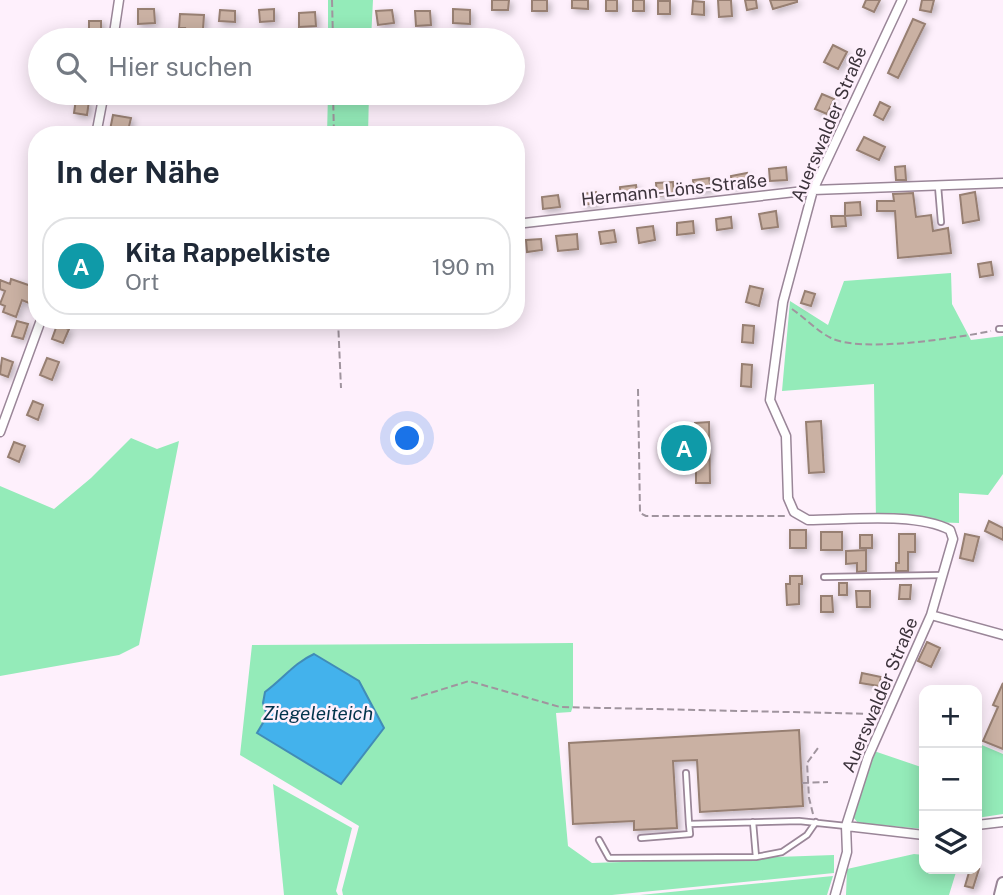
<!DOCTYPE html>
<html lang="de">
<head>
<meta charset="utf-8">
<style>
	body { margin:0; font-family:"Public Sans",sans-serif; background:#f2f2f3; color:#1f2937 }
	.controls { position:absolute; right:21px; bottom:21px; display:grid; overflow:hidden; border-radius:14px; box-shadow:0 4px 18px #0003 }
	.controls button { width:63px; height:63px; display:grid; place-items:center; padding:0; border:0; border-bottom:2px solid #e0e1e3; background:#fff; color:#1f2937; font:35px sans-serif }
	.you { position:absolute; left:408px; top:439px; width:24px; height:24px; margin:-18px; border:5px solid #fff; border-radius:50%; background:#1a73e8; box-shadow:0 0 0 10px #1a73e833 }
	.badge { display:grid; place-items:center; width:46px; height:46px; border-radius:50%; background:#ba5c10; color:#fff; font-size:23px; font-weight:700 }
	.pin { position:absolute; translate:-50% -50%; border:4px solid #fff; box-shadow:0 2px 7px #0006 }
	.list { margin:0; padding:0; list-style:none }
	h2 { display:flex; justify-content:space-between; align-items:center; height:91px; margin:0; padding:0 28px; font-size:30px }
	h2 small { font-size:23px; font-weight:400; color:#747a83 }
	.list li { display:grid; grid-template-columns:46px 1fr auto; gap:21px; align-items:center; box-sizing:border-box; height:98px; margin:0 14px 14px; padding:0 14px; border:2px solid #e0e1e3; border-radius:28px }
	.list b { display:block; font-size:26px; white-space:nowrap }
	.list p { margin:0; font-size:23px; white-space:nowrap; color:#747a83 }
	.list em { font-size:23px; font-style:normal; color:#747a83 }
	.icon { flex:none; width:38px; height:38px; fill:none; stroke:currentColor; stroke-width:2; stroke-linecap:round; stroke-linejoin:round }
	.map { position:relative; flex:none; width:1003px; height:895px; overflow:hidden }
	.search { position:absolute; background:#fff; box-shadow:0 4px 18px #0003; left:28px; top:28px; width:497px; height:77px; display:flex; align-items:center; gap:18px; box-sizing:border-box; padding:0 24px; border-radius:38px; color:#747a83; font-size:26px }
	.panel { position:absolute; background:#fff; box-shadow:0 4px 18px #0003; left:28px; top:126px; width:497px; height:203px; border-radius:28px }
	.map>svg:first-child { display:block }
</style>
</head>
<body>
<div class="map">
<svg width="1003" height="895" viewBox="0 0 1003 895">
	<defs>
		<filter id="shadow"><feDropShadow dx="3" dy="3" stdDeviation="3.5" flood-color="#0004"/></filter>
	</defs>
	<rect width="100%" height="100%" fill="#fef0fc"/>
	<path fill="#94ebb9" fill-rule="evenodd" d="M328 0H373L371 40H328Z
		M328 93H369L368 135H327Z
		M951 273 952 304 971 340 1003 336V474L988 495 959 493V523L876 520 874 384 782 391 790 301 828 325 844 281Z
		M131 438 157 449 179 441 139 645 119 655 0 676V486L54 509 91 478Z
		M573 643V706L571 712 556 713 568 846 592 863 834 855V873L612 895H343L342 890 359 826 240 755 252 645ZM290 669 341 783 257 733 267 716C257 686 277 691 290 669Z
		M977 743 1003 754V814L977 818Z
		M874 751 924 768V829L858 823 853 817Z
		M273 784 352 828 336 891 338 895H284Z
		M914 854 924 855V869H957L949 895H846L847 869Z
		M833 876 827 895H640Z"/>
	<path fill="#43b2ec" stroke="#418cb7" stroke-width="2" d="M314 654 359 681 384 728 341 784 257 733 267 716 263 703 265 692C283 679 294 663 314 654Z"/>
	<path fill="#cab1a3" stroke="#977f72" stroke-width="2" filter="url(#shadow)" d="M492 0H509L508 10H492Z
		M532 0H547V11H532Z
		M572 0H588V9L572 8Z
		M606 0H617V11H606Z
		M633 0H644V11H633Z
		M718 0H731L732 16 719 17Z
		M745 0H756L757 8 747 10Z
		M770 0H797V2L773 9Z
		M866 0H880L874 12 863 7Z
		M922 0H934L931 12 920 10Z
		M658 1H670V14H658Z
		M693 1 704 2V15L692 14Z
		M138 9H154L155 23 138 24Z
		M274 9V21L260 22 259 10Z
		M453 9 470 10V24L453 23Z
		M220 10 235 11V22L219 21Z
		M392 10 394 23 378 25 376 11Z
		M415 11H430L431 25 416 26Z
		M315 12 316 26 299 27V13Z
		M180 14 204 15 203 29H190L191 40H183L185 28H179Z
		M913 19 925 24 898 78 888 73Z
		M89 21H101V37H89Z
		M833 45 847 52 838 69 824 62Z
		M822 94 834 99 827 114 815 109Z
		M76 99 89 101 87 115 74 113Z
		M880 102 890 107 883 120 874 115Z
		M113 115 131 118 127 135H109Z
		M864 137 885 147 879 160 857 150Z
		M905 166 906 180H896L895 167Z
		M786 167 787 180 770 181 769 169Z
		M747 173 749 184 732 187 731 176Z
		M709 178 711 189 694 191 693 180Z
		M673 182 674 194 657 196 656 183Z
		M636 185 638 197 621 200 620 187Z
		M596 192 598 203 583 205 581 194Z
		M975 192 979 220 963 223 960 195Z
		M913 193 916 217 931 215 933 231 948 228 951 253 898 258 895 211H877V201H894L893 194Z
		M558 195 560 207 543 209 542 197Z
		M860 202 861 215 845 216V203Z
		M776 211 778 227 762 229 759 214Z
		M831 216H845L846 226 832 227Z
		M731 217 732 228 717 230 716 219Z
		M693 221 694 233 677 235V223Z
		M653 226 655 240 639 243 637 228Z
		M614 230 616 242 601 244 599 232Z
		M577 234 578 249 558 251 556 236Z
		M541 239 542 250 527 252 526 240Z
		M991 262 993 275 980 277 978 264Z
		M11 279 37 288 34 305 22 300 16 317 3 312 5 306 0 304 5 291 0 289V280L10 284Z
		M750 286 763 289 759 306 746 302Z
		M805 291 815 294 811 306 801 303Z
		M17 321 28 324 23 339 12 336Z
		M57 325 69 329 63 343 52 339Z
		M743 325 754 326 753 343 742 342Z
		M2 358 13 362 8 377 0 374Z
		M47 358 59 362 52 380 40 375Z
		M742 364 752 365 751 387 741 386Z
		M33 401 43 405 38 420 27 415Z
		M821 421 824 472 809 473 806 422Z
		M709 422 710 483H696V455L660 453 659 442H696L695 423Z
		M14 442 25 446 19 462 8 457Z
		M989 521 1003 528V540L985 531Z
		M790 530H806V548H790Z
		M821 532H842V550H821Z
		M899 534H915V552H908V571H896V563H899Z
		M965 534 979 537 973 561 960 558Z
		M860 535H872V548H860Z
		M866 550V571L857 572V563L846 564V551Z
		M790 576H802V584H799V604L787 605 786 584H790Z
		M839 583H847V595H839Z
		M900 585H911L910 599H899Z
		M856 591H870V607H857Z
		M821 596H832L833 612H821Z
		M927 642 940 648 931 667 918 661Z
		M862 673 881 677 879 686 860 683Z
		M1003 683V749L983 741 998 707 993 705Z
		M799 730 803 806 700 812 697 760 673 761 677 828 634 830V821L573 824 569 743Z
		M970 869H979L973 888 965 886Z"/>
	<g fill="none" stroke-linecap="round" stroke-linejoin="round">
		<g stroke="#9a8698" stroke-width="8">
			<path id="service" d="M938 186 941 222
				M999 329H1003
				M824 577 942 575
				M686 773 689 824
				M753 822 756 857
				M641 838 690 834 689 824 799 821 846 826
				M599 840 609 858 756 857 782 852 807 835 816 822"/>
		</g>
		<g stroke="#9a8698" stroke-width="11">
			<path id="minor" d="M113 40 119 0
				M96 135 104 93
				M516 224 813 190 1003 183
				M0 432 41 320
				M931 615 1003 635
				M977 825 1003 822
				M846 826 924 835
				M835 895 847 852 846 826 868 757 931 615 953 539 950 530C916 512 848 520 808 520L794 512 788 498 786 436 770 400 783 302 813 190 902 0"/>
		</g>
		<g stroke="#9a8698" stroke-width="14">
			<path id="secondary" d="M1000 895 1003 883"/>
		</g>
		<path stroke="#a0949e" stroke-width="2" stroke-dasharray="7 3.5" stroke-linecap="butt" d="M332 0 333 40
			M333 93 334 135
			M792 309C805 318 817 331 831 338 860 353 957 338 991 331
			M338 320 341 388
			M638 389 640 513 646 516H787
			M411 699 469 681 560 707 879 714
			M802 783 828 782
			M813 814 809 798 807 763 818 748"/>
		<use href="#service" stroke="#fff" stroke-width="4.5"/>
		<use href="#minor" stroke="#fff" stroke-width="8"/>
		<use href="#secondary" stroke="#fff" stroke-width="10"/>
	</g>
	<g text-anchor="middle" stroke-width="5" stroke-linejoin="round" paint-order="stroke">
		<g font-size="18" fill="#3d343c" stroke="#fef0fc">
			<text transform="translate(829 124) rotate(-67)" y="6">Auerswalder Straße</text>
			<text transform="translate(674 190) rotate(-6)" y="6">Hermann-Löns-Straße</text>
			<text transform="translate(880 695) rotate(-67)" y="6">Auerswalder Straße</text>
		</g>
		<g font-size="19" font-style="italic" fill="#02334b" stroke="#fef0fc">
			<text x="318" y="720">Ziegeleiteich</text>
		</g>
	</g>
</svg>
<div class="controls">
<button>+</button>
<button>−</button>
<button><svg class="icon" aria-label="layers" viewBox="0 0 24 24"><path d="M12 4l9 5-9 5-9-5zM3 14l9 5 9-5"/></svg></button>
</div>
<div class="you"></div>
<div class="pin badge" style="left:684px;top:448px;background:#0f9aa8">A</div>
<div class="search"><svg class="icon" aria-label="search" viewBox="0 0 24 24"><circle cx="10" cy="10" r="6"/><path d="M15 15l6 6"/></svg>Hier suchen</div>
<section class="panel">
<h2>In der Nähe<small></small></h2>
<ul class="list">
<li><span class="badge" style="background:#0f9aa8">A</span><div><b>Kita Rappelkiste</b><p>Ort</p></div><em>190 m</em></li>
</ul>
</section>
</div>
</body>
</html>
